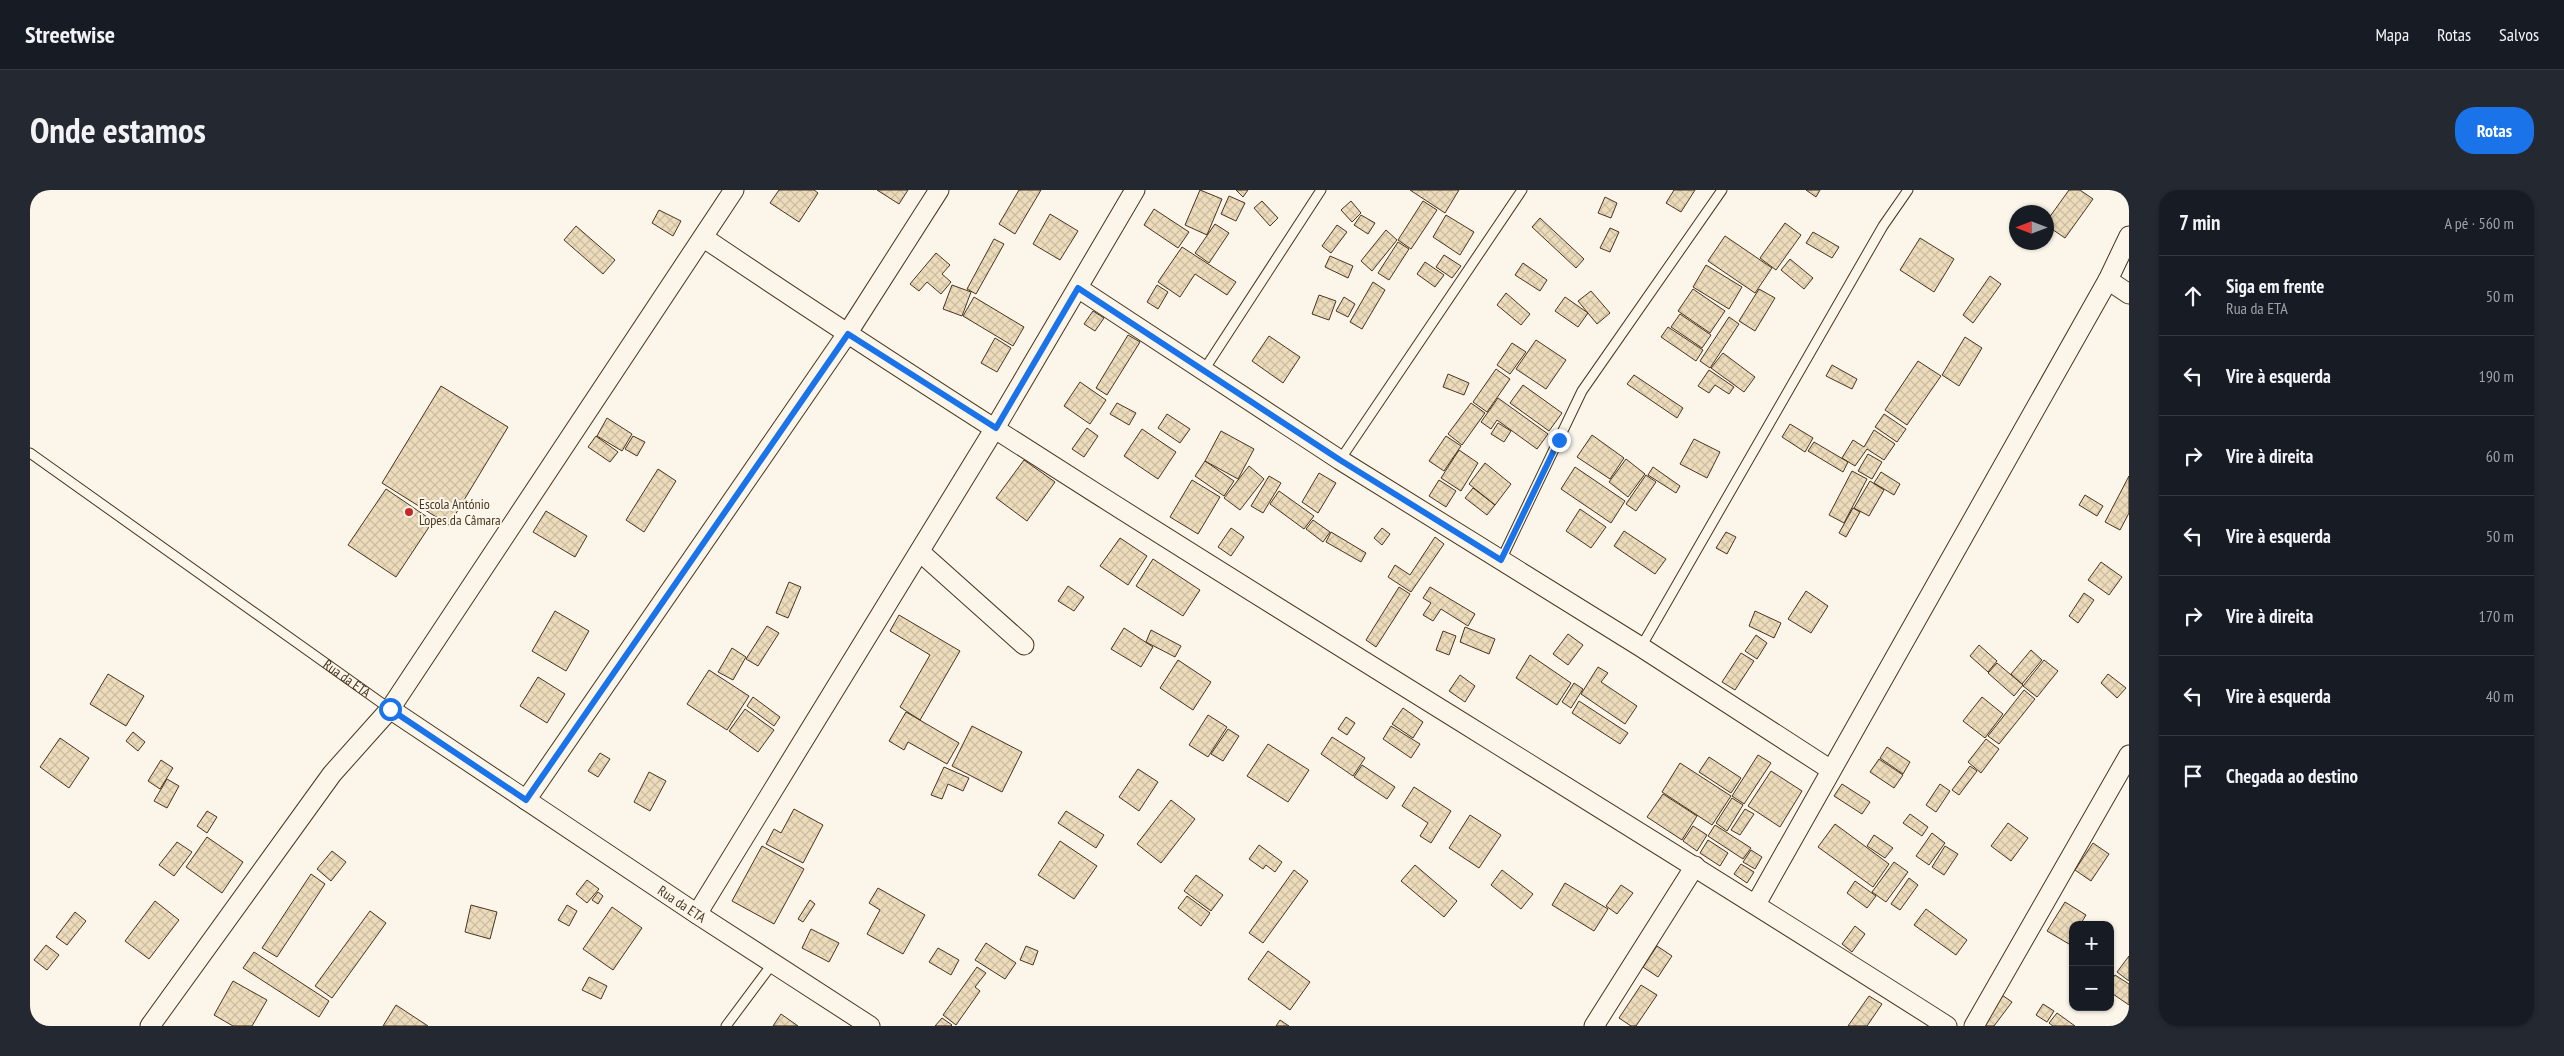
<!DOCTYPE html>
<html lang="pt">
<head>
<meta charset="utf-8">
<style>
	body { margin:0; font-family:"PT Sans Narrow",sans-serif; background:#242831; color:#f1f3f6 }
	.controls { position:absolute; right:15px; bottom:15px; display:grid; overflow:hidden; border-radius:10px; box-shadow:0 1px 4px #0004 }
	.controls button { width:45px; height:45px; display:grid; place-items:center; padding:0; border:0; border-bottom:1px solid #363941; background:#171b24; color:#f1f3f6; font:25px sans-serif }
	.compass { position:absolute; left:1979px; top:15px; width:45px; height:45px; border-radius:50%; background:#171b24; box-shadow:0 1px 4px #0004; rotate:270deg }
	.stop { position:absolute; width:15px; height:15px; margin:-11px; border:4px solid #1a73e8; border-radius:50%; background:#fff }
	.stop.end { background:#1a73e8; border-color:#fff; box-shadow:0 1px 5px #0008 }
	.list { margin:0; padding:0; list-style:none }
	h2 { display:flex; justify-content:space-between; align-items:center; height:65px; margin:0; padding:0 20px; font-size:21px }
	h2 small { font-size:16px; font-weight:400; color:#9ea1a6 }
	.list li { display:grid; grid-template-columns:32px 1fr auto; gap:15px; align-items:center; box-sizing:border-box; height:80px; padding:0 20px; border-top:1px solid #363941 }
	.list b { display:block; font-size:19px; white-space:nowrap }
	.list p { margin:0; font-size:16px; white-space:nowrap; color:#9ea1a6 }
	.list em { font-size:16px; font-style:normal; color:#9ea1a6 }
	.icon { flex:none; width:28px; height:28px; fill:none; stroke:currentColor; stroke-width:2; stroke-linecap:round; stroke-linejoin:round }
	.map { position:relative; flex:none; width:2099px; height:836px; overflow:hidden; border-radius:20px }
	header { display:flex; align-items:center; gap:30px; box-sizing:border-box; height:70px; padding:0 25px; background:#171b24; border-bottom:1px solid #363941 }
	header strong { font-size:24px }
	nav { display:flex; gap:28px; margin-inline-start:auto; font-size:18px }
	.intro { display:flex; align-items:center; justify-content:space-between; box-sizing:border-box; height:120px; padding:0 30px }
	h1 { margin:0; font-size:35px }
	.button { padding:12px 22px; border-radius:20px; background:#1a73e8; color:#fff; font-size:18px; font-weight:700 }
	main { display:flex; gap:30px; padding:0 30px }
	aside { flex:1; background:#171b24; border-radius:20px; box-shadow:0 1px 4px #0004 }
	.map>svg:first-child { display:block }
</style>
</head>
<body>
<header>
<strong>Streetwise</strong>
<nav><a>Mapa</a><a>Rotas</a><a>Salvos</a></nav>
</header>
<div class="intro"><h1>Onde estamos</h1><a class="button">Rotas</a></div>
<main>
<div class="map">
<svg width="2099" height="836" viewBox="0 0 2099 836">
	<defs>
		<pattern id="building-cross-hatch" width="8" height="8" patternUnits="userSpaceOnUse" patternTransform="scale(1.25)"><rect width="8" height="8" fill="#ecdcbc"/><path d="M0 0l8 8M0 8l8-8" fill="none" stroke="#ccbda1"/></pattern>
	</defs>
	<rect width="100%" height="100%" fill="#fbf6e9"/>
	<path fill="url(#building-cross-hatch)" stroke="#4a3520" d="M749 0H784L788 3 769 32 740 13Z
		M847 0H878L869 14Z
		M989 0H1011L985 44 969 34Z
		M1170 0 1192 9 1177 45 1155 35Z
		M1206 0H1218L1213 7Z
		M1380 0H1429L1415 23Z
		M1644 0H1665L1651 22 1636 13Z
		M1776 0H1790L1786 7Z
		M2039 0H2050L2063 9 2035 48 2016 35V32Z
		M1199 6 1215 13 1206 31 1191 24Z
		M1575 7 1587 13 1581 28 1568 23Z
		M1232 11 1248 28 1240 36 1224 18Z
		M1321 11 1331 23 1322 32 1311 20Z
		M1393 11 1407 20 1381 59 1368 50Z
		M1124 19 1159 42 1148 58 1114 35Z
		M629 20 651 31 643 46 622 33Z
		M1020 24 1048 41 1030 70 1003 54Z
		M1331 25 1345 33 1338 44 1324 35Z
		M1416 25 1444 42 1430 65 1403 47Z
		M1510 28 1554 69 1546 78 1502 37Z
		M1755 33 1771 45 1746 80 1730 68Z
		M1185 34 1199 43 1179 73 1165 63Z
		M1307 35 1317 42 1301 63 1292 56Z
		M546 36 585 70 573 84 534 50Z
		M1580 38 1589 42 1580 62 1570 58Z
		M1356 40 1367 50 1342 81 1331 71Z
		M1783 42 1809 57 1802 68 1776 53Z
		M1695 46 1742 78 1725 103 1678 71Z
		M1890 48 1924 69 1904 102 1870 80Z
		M964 49 974 54 946 104 937 99Z
		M1368 52 1379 59 1359 90 1348 83Z
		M1152 57 1206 92 1197 105 1165 84 1150 107 1128 92Z
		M906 63 920 75 912 84 921 92 911 104 897 92 889 101 880 94Z
		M1414 65 1431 76 1422 88 1406 77Z
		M1300 66 1323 76 1318 88 1295 77Z
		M1760 69 1783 88 1774 99 1751 80Z
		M1395 72 1414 85 1405 97 1387 84Z
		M1493 73 1517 90 1510 101 1485 85Z
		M1676 75 1712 97 1699 119 1663 97Z
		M1960 86 1971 94 1943 133 1933 125Z
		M1343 92 1355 100 1332 139 1320 132Z
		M922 95 941 102 932 126 913 119Z
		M1127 95 1138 102 1128 119 1117 112Z
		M1663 99 1695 121 1680 143 1648 121Z
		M1729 99 1745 108 1725 141 1709 131Z
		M1561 101 1580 123 1567 134 1548 111Z
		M1476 103 1500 124 1491 135 1467 115Z
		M1289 105 1306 111 1299 130 1282 124Z
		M944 107 994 137 983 156 933 126Z
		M1314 107 1325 114 1318 127 1306 121Z
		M1535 107 1558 123 1548 137 1525 121Z
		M1063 121 1074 128 1065 141 1054 134Z
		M1650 124 1681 145 1672 158 1641 137Z
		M1699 127 1709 134 1680 178 1670 171Z
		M1638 137 1673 160 1666 171 1631 147Z
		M1098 145 1110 152 1077 205 1066 198Z
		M1239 146 1270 167 1253 193 1222 171Z
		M1935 147 1952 158 1929 196 1912 185Z
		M965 148 981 158 967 182 951 173Z
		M1506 150 1536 170 1516 199 1486 179Z
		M1482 153 1496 162 1480 184 1467 175Z
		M1693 163 1725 187 1714 202 1681 178Z
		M1888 171 1911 186 1877 235 1855 220Z
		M1802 175 1827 189 1822 199 1796 186Z
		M1466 179 1480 189 1457 222 1443 212Z
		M1679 180 1704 197 1699 204 1685 195 1679 203 1668 196Z
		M1418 184 1439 193 1434 205 1413 197Z
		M1604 185 1653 218 1647 228 1597 194Z
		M1050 192 1076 210 1060 234 1034 216Z
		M1493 195 1532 223 1519 241 1480 213Z
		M411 196 478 237 419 335 352 293Z
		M1468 208 1518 244 1507 259 1467 230 1461 239 1451 232Z
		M1087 213 1106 223 1099 235 1080 224Z
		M1441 213 1455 223 1432 255 1418 244Z
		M1137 224 1160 239 1150 253 1128 238Z
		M1854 224 1876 239 1867 252 1845 237Z
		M577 228 602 244 592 261 567 246Z
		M1468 233 1481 241 1474 252 1461 244Z
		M1760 234 1783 248 1775 262 1752 247Z
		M1057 238 1068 246 1054 267 1042 259Z
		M1112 239 1146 262 1128 289 1094 266Z
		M1844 240 1865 254 1854 270 1837 259 1825 276 1812 268 1823 250 1834 257Z
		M1191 241 1224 259 1208 289 1175 271Z
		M1562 245 1594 268 1580 289 1547 267Z
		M566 246 588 262 580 272 558 257Z
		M603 246 615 252 607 266 595 259Z
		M1416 246 1431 256 1414 281 1399 271Z
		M1664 249 1690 262 1677 288 1650 274Z
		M1784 252 1818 272 1813 282 1778 261Z
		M1429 260 1448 273 1431 301 1411 288Z
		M1838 264 1852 272 1842 289 1828 281Z
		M1596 269 1615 284 1598 307 1579 292Z
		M994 270 1025 292 997 331 966 308Z
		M1175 271 1204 291 1194 306 1165 286Z
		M1455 273 1481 294 1465 315 1439 294Z
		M1219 276 1234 289 1210 320 1194 308Z
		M1545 277 1595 311 1581 333 1531 299Z
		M1623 277 1650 296 1646 303 1618 285Z
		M628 279 646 291 614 342 596 330Z
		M1822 281 1837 289 1814 333 1799 325Z
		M1851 282 1870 294 1864 305 1844 293Z
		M1289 283 1306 293 1288 323 1272 312Z
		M1616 285 1626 292 1606 321 1596 314Z
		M1239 286 1251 293 1233 323 1221 316Z
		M2099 286V323L2090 340 2075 332Z
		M1162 290 1190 307 1168 344 1140 327Z
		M1409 290 1426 301 1416 317 1399 306Z
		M1840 291 1854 300 1839 326 1824 318Z
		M1443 298 1465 315 1457 325 1435 308Z
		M356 299 403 331 366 387 318 355Z
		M1249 301 1284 326 1274 339 1240 314Z
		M2055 305 2073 316 2067 326 2049 315Z
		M1823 318 1830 322 1816 347 1809 343Z
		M1550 319 1576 337 1561 358 1536 341Z
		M516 321 557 346 545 367 503 342Z
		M1283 330 1300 342 1293 352 1276 339Z
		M1201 338 1214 347 1201 366 1188 357Z
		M1352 338 1360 344 1352 355 1344 348Z
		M1594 341 1636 369 1625 384 1584 356Z
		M1301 342 1336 363 1331 372 1296 352Z
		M1696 342 1706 347 1697 364 1686 358Z
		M1405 347 1414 354 1381 402 1358 387 1365 375 1380 385Z
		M1090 348 1117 366 1098 395 1070 376Z
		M1123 369 1170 400 1153 426 1106 396Z
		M2071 372 2092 387 2079 405 2058 390Z
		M759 392 771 397 758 428 746 423Z
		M1038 396 1054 407 1044 421 1028 411Z
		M1369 397 1380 404 1346 457 1336 450Z
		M1400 397 1445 424 1438 436 1411 419 1403 431 1393 425 1401 413 1393 408Z
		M1776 401 1798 416 1781 443 1758 429Z
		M2054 403 2064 410 2048 433 2039 426Z
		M525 421 559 441 536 481 502 461Z
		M1725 421 1751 433 1744 448 1719 436Z
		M869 425 930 461 890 530 870 517 900 465 860 441Z
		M737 436 749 443 728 476 716 469Z
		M1435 437 1465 449 1459 464 1430 452Z
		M1094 438 1123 457 1111 477 1081 459Z
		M1121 440 1151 456 1145 467 1116 452Z
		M1413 441 1426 446 1419 465 1406 460Z
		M1538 444 1553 455 1538 475 1523 464Z
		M1726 445 1737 453 1727 469 1715 461Z
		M1949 455 1967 471 1958 482 1940 466Z
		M702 458 716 467 703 490 688 482Z
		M2001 460 2012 470 1992 494 1981 484Z
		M1711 463 1724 471 1705 500 1692 492Z
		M1500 465 1541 493 1527 515 1486 488Z
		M1148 470 1181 492 1163 520 1130 498Z
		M2014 470 2028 481 2007 507 1993 496Z
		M1967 473 1993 495 1984 506 1958 483Z
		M1568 477 1578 483 1571 492 1607 516 1595 534 1551 504Z
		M679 480 719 506 697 540 657 514Z
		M78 484 114 506 96 536 60 514Z
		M2078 484 2096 498 2087 508 2071 493Z
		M1430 485 1445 496 1435 512 1419 501Z
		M508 487 535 504 517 533 490 516Z
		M1544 493 1553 499 1541 518 1532 512Z
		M1994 500 2005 509 1969 554 1958 546Z
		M723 507 750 527 744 536 717 516Z
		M1952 507 1973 524 1955 548 1933 531Z
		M1549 511 1598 543 1590 554 1542 523Z
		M1373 518 1393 532 1383 548 1362 534Z
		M715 519 744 540 728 562 699 541Z
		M876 522 929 553 917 574 878 552 874 560 859 551Z
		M1178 525 1197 537 1178 567 1159 555Z
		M1316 527 1325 533 1317 545 1308 539Z
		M942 536 992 562 972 602 922 576Z
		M1361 536 1390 554 1381 568 1353 549Z
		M1198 539 1209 546 1193 571 1181 564Z
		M103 542 115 552 108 561 96 551Z
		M1302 547 1335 568 1323 586 1291 564Z
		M30 548 59 568 39 598 10 577Z
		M1956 549 1969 559 1951 583 1938 572Z
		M1238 554 1279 580 1258 612 1217 586Z
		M1857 557 1880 572 1873 584 1850 568Z
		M570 563 580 569 568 587 558 581Z
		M1728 565 1741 573 1714 614 1702 606Z
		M1679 567 1711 588 1701 603 1669 582Z
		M1849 569 1873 585 1864 598 1840 582Z
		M131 570 143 578 130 599 118 591Z
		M1650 573 1701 606 1682 635 1632 602Z
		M1332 575 1365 597 1357 609 1324 587Z
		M1940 576 1947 581 1929 605 1922 600Z
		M914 577 939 588 933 601 918 594 912 609 901 605Z
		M1108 579 1128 592 1109 621 1089 607Z
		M1741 581 1772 601 1750 637 1718 616Z
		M619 582 636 591 620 621 604 612Z
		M137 589 149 596 137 618 124 611Z
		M1812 594 1840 612 1832 624 1804 606Z
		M1910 594 1920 601 1906 622 1896 615Z
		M1384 597 1421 621 1401 653 1390 646 1398 633 1372 616Z
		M1633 604 1667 626 1652 650 1617 627Z
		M1702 608 1713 615 1697 641 1686 633Z
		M1141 610 1165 629 1131 673 1107 654Z
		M764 619 793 635 773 673 736 654 744 639 751 643Z
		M1715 619 1724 624 1710 645 1701 640Z
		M177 621 187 627 177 643 167 636Z
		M1036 621 1074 645 1066 658 1028 633Z
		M1880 624 1898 637 1892 646 1873 633Z
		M1440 625 1471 645 1449 678 1419 658Z
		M1978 633 1998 648 1981 671 1961 656Z
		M1805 634 1859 674 1843 697 1788 657Z
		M1685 635 1721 658 1713 669 1678 646Z
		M1663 636 1677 645 1667 661 1653 651Z
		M1902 643 1915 653 1899 675 1886 666Z
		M1844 645 1863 658 1855 668 1837 656Z
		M177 647 213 672 192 703 156 677Z
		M1678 650 1698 663 1690 676 1670 663Z
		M1030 651 1067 676 1044 709 1008 685Z
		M147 652 162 662 144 686 129 675Z
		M2063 653 2079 664 2061 691 2045 680Z
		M1229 655 1252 672 1245 682 1236 675 1233 679 1219 669Z
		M732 656 774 679 744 734 702 711Z
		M1915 656 1928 664 1914 685 1902 677Z
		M1721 660 1732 667 1725 679 1713 672Z
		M302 661 316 672 301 691 287 679Z
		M1864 672 1878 682 1856 712 1842 702Z
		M1711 674 1724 682 1717 693 1704 684Z
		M1385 675 1427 711 1414 727 1371 691Z
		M1264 680 1278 691 1233 753 1219 743Z
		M1472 680 1503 704 1491 719 1461 695Z
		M281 684 295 694 247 767 232 758Z
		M1166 685 1193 705 1181 721 1154 701Z
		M1879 688 1888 695 1870 720 1861 714Z
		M557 690 569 699 557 713 546 704Z
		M1825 691 1846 706 1837 718 1817 703Z
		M1535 693 1578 719 1564 741 1522 715Z
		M1591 695 1603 703 1587 724 1576 716Z
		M848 698 895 725 873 764 837 744 850 720 839 713Z
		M568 702 573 706 568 714 562 710Z
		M1157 706 1180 723 1171 736 1148 718Z
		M780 710 785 714 773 732 768 729Z
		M125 711 149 730 119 769 95 751Z
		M2035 712 2056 725 2050 735H2043V747L2039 754 2017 741Z
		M441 715 467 722 460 749 435 742Z
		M537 715 547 721 539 736 528 730Z
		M582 717 612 738 583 780 553 759Z
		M1896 719 1937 750 1926 765 1884 735Z
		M340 721 356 733 302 808 285 796Z
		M45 722 56 731 37 755 26 747Z
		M1825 736 1835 744 1822 762 1812 754Z
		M781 739 809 753 799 772 772 758Z
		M956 753 986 773 975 789 945 770Z
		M16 755 29 765 17 780 4 770Z
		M996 756 1008 761 1003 775 990 770Z
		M1627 756 1642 766 1628 787 1613 777Z
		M908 758 929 770 921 785 899 772Z
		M1238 761 1280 792 1260 820 1218 789Z
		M224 762 299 811 289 827 213 778Z
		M2099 766V791L2087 782Z
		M947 777 956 783 945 797 950 801 926 835 913 825Z
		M2085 785 2099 794V815L2080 802V792Z
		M559 787 577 796 571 809 552 800Z
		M203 791 237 810 222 836H203L184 825Z
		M1611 795 1627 805 1606 836H1601L1589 828Z
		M1969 803 1982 812 1964 836H1953Z
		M1839 806 1852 814 1837 836H1818Z
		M2013 814 2024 821 2017 832 2006 825Z
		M366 815 398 836H353Z
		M2027 823 2045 836H2023L2019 833Z
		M751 824 768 836H743Z
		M912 828 922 835 921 836H905Z
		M1250 830 1259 836H1246Z"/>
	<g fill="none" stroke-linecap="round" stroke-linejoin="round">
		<g stroke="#4a3520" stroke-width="11">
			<g id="service">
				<path d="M1174 180 1291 0"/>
				<path id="s1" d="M0 263 360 519"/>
				<path d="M1310 270 1492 0"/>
				<path d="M1471 370 1552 201 1692 0"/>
				<path d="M1611 457 1853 36 1878 0"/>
				<path d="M696 836 743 773"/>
			</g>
		</g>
		<g stroke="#4a3520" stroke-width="21">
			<g id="minor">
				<path d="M674 48C1081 322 1503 572 1917 836"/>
				<path d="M2078 90 2099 104"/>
				<path d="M1048 98 1310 270 1611 457 1801 580"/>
				<path d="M890 362 994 455"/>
				<path id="s2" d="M360 519 667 724 840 836"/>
				<path d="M496 610 817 144 909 0"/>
				<path d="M1726 714 2078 90 2099 46"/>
				<path d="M667 724 965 238 1105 0"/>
				<path d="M120 836 302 584 360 519 704 0"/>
				<path d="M1564 836 1665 676"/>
				<path d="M1944 836 2099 565"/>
			</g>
		</g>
		<use href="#service" stroke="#fbf6e9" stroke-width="9"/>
		<use href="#minor" stroke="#fbf6e9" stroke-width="19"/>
	</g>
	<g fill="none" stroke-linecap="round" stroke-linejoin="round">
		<path stroke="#1a73e8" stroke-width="6" d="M360 519 496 610 818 144 966 238 1048 98 1310 270 1471 370 1529 250"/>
	</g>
	<circle fill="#c62828" stroke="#fbf6e9" stroke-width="2" cx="379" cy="322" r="5"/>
	<g text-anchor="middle" stroke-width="4" stroke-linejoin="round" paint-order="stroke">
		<g font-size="14" fill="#4a3520" stroke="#fbf6e9" text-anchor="start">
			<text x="389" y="319">Escola António<tspan x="389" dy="16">Lopes da Câmara</tspan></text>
		</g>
		<g font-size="14" fill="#4a3520" stroke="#fbf6e9">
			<text dy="5" stroke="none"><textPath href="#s1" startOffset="389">Rua da ETA</textPath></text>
			<text dy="5" stroke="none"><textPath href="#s2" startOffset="351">Rua da ETA</textPath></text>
		</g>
	</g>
</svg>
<div class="controls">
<button>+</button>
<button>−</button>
</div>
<svg class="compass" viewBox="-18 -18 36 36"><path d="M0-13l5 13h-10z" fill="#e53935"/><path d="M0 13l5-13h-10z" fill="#9ea1a6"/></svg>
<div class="stop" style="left:360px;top:519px"></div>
<div class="stop end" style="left:1529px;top:250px"></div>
</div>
<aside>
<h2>7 min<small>A pé · 560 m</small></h2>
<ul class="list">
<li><svg class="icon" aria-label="ahead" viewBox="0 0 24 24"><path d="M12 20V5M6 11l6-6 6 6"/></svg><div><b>Siga em frente</b><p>Rua da ETA</p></div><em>50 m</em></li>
<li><svg class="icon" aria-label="left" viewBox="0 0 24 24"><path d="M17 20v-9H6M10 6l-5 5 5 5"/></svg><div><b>Vire à esquerda</b></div><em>190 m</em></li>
<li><svg class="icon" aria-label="right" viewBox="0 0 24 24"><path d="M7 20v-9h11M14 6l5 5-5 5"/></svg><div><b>Vire à direita</b></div><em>60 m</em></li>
<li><svg class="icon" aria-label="left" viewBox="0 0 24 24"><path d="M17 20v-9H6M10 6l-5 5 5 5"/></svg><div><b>Vire à esquerda</b></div><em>50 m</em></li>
<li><svg class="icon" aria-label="right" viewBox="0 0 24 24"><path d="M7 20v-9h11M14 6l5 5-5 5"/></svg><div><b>Vire à direita</b></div><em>170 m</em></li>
<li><svg class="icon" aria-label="left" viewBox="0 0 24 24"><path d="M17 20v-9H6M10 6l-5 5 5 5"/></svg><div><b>Vire à esquerda</b></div><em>40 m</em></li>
<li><svg class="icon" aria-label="arrive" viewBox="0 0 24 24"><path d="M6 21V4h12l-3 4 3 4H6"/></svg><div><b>Chegada ao destino</b></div></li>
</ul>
</aside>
</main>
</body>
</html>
